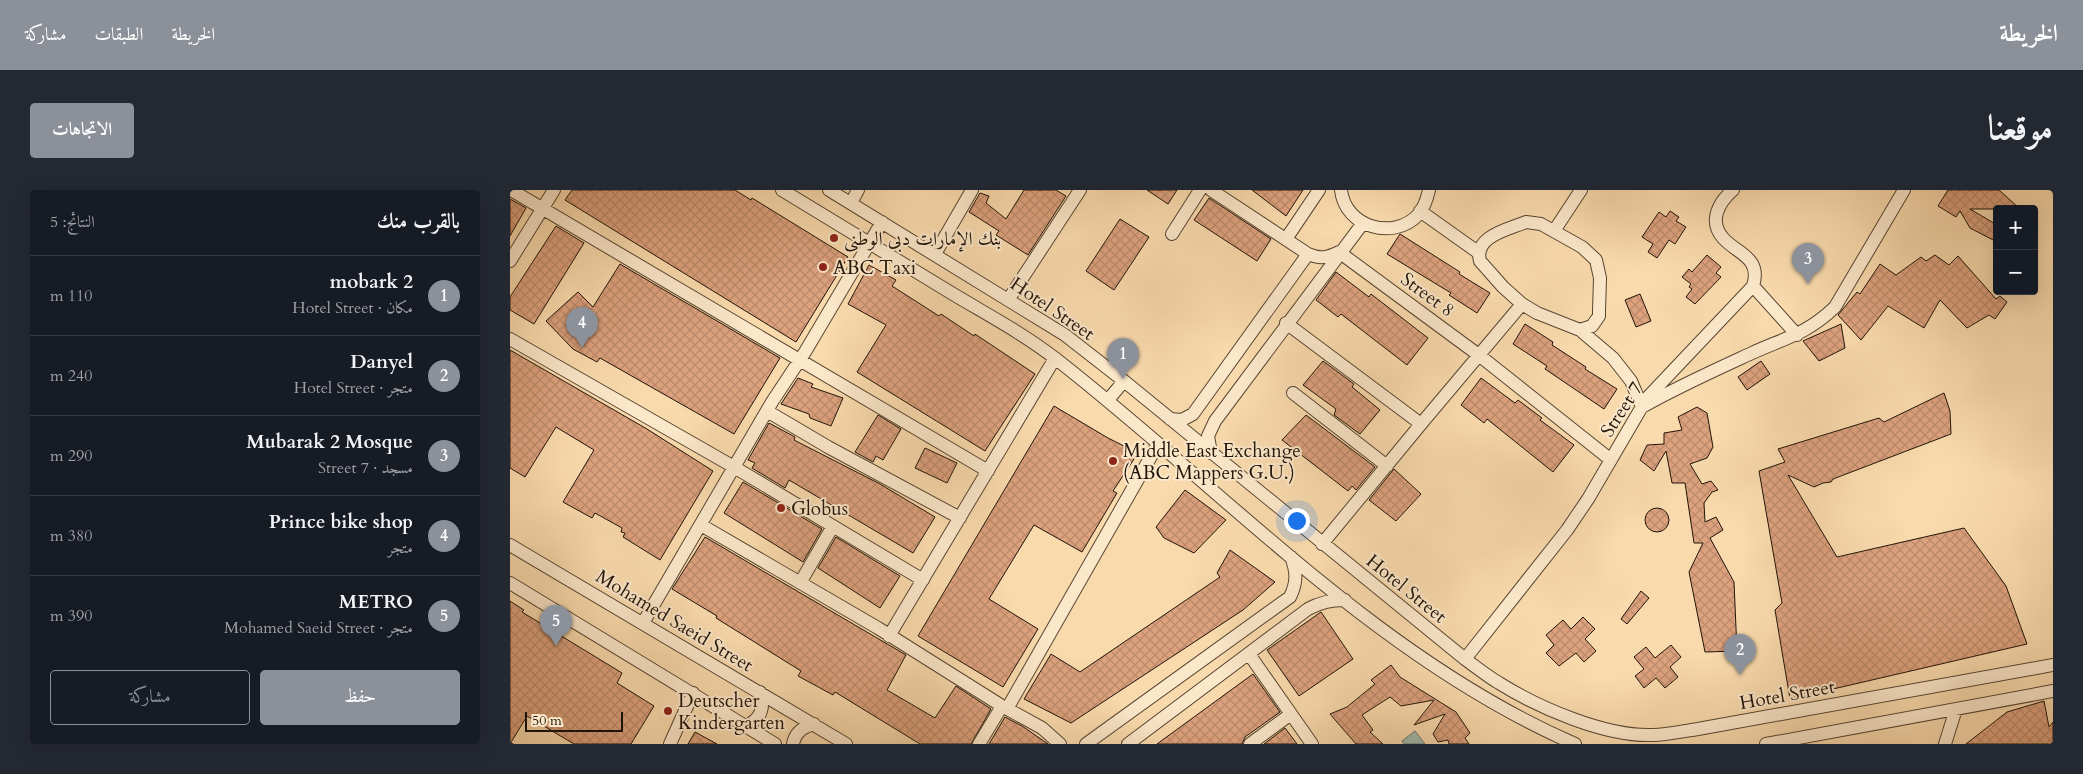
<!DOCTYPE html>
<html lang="ar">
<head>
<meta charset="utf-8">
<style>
	body { margin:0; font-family:Cardo,Amiri,serif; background:#242831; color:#f1f3f6; direction:rtl }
	.controls { position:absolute; right:15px; top:15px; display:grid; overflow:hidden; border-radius:5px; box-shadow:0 5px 20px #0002 }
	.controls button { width:45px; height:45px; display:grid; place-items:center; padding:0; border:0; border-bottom:1px solid #363941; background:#171b24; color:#f1f3f6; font:25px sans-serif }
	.scale { position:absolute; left:15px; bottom:12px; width:98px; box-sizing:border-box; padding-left:5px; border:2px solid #211408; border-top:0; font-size:14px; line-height:18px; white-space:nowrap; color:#211408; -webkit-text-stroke:4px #fbe7ca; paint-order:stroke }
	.you { position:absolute; left:786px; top:330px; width:18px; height:18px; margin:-12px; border:4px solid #fff; border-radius:50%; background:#1a73e8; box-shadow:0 0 0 8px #1a73e833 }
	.badge { display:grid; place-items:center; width:32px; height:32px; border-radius:50%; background:#8c9099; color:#fff; font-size:16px; font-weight:700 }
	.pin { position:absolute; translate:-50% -41px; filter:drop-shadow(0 1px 2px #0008) }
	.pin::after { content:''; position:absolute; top:26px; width:18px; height:15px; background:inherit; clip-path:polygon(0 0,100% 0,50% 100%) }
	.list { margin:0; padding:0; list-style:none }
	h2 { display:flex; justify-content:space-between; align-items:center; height:65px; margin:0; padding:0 20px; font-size:21px }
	h2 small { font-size:16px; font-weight:400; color:#9ea1a6 }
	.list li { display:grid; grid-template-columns:32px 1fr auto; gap:15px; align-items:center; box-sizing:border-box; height:80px; padding:0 20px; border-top:1px solid #363941 }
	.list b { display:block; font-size:19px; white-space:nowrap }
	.list p { margin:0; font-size:16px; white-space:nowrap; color:#9ea1a6 }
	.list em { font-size:16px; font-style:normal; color:#9ea1a6 }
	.actions { display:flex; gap:10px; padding:15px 20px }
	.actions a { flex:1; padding:11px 0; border:1px solid #8c9099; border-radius:5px; text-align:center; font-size:18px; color:#8c9099 }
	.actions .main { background:#8c9099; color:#fff }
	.map { position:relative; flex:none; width:1543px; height:554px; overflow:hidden; direction:ltr; border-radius:5px }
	header { display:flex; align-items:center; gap:30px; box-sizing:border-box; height:70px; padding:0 25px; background:#8c9099; color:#fff }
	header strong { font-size:24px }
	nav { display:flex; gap:28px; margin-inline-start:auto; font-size:18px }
	.intro { display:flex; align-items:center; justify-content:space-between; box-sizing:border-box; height:120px; padding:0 30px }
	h1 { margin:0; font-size:35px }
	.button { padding:12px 22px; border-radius:5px; background:#8c9099; color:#fff; font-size:18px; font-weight:700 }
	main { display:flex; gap:30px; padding:0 30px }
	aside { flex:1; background:#171b24; border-radius:5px; box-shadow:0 5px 20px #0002 }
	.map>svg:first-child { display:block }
</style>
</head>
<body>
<header>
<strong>الخريطة</strong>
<nav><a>الخريطة</a><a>الطبقات</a><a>مشاركة</a></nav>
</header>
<div class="intro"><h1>موقعنا</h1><a class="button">الاتجاهات</a></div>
<main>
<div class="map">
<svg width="1543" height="554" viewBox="0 0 1543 554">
	<defs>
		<pattern id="water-waves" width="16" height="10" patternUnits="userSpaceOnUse" patternTransform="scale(1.25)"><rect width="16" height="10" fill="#9ebaae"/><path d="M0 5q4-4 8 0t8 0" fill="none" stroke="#889f94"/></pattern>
		<pattern id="building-cross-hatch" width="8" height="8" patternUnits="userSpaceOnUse" patternTransform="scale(1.25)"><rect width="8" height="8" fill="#dca17d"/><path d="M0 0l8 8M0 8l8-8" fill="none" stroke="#bc8a6b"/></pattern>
	</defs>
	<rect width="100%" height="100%" fill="#f9daad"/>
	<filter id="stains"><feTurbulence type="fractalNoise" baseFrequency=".004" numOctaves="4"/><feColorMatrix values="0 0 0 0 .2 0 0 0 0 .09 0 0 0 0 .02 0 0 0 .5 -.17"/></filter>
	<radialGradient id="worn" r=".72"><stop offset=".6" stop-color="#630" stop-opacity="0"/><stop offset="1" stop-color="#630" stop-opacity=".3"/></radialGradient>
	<path fill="url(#water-waves)" stroke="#6c786c" d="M905 541 915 554H894L892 551Z"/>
	<path fill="url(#building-cross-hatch)" stroke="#211408" d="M62 0H225L241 10 242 8 338 67 286 152 55 10Z
		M514 0H546L556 6 518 65 486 45 489 41 459 22 470 3 479 6 476 13 496 29Z
		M637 0H667L658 14Z
		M742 0H793L776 26Z
		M1438 0H1489L1510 19H1460L1487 35V52L1460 38 1450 21 1446 27 1428 16Z
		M699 8 761 49 747 71 684 30Z
		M0 9 16 18 0 46Z
		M1160 21 1169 27 1166 31 1176 37 1165 54 1159 50 1147 68 1138 62 1143 54 1132 47 1149 22 1156 27Z
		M610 29 639 47 604 100 576 81Z
		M46 36 74 53 24 134 0 120V107Z
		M890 44 950 82 949 84 980 103 967 123 939 105 941 103 877 64Z
		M1197 65 1211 77 1206 83 1211 87 1185 114 1176 107 1182 99 1179 97 1181 94 1172 87 1179 79 1182 82Z
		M1425 65 1439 75 1448 66 1486 109 1490 106 1497 112 1485 129 1479 125 1457 138 1430 110 1414 138 1378 116 1351 150 1328 125 1347 102 1350 104 1370 74 1386 85 1411 67 1416 71Z
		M110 74 270 168 224 244 90 168 87 172 63 159 36 131 68 102 83 117Z
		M359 75 386 90 382 96 429 126 431 124 464 146 465 144 525 184 475 261 347 182 376 135 338 114Z
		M826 82 859 107 861 104 918 148 897 175 831 124 828 127 806 110Z
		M1130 104 1141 131 1126 137 1115 110Z
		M1015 134 1043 152 1042 155 1076 177 1075 179 1107 199 1094 219 1035 179 1037 176 1003 154Z
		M1331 134 1335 158 1309 171 1293 151Z
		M0 160 137 239 203 281 150 370 113 347 115 343 111 342 112 338 85 323 82 328 53 312 84 260 46 237 15 287 0 278Z
		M813 171 844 194 842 197 870 220 850 244 824 225 826 219 793 195Z
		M1251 171 1260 184 1237 200 1228 187Z
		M288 188 303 194 301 197 333 208 321 236 300 228 299 224 271 214Z
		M971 188 1005 213 1008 210 1032 228 1030 230 1064 255 1043 282 977 229 974 233 951 215Z
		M1434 203 1440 221 1441 244 1323 289 1321 292 1313 293 1304 297 1278 285 1327 367 1454 338 1496 396 1517 454 1280 509 1265 420 1272 413 1249 281 1275 272 1268 259 1369 228 1374 232Z
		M544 216 598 248 628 263 603 301 607 303 572 362 524 335 479 409 528 439 493 497 408 446Z
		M1187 217 1197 223 1203 257 1197 268 1180 274 1192 294 1201 291 1208 300 1202 302 1194 313 1195 332 1206 327 1213 340 1200 348 1224 392 1227 461 1195 462 1179 382 1193 353H1184L1175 293H1162L1156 261 1144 281 1130 270 1137 255 1154 254V243L1172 240 1168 227Z
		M368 225 391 239 373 270 366 266 363 272 345 262Z
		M796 225 865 277 846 300 842 296 838 301 772 250Z
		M259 233 285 247 284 250 370 294 425 327 403 363 279 290 275 298 242 278 245 273 238 270Z
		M415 258 447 273 437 293 405 278Z
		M884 279 911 304 886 331 859 310Z
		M233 292 312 339 293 372 214 323Z
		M675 300 716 330 684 363 654 348 646 337Z
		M1135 330a12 12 0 1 1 24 0a12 12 0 1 1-24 0Z
		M195 347 396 465 377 500 425 528 446 496 481 519 461 554H410L325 502 323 505 288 486 291 481 206 428 207 426 162 399Z
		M326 347 390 386 370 418 308 378Z
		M720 360 765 392 733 420 561 533 514 509 541 464 570 482 710 387 707 383Z
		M1131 401 1139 408 1117 434 1111 429Z
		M0 411 14 420 12 422 112 483 107 493 144 516 121 554H64L17 526 0 554Z
		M811 422 843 469 789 506 757 460Z
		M1073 427 1085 439 1075 449 1086 461 1074 472 1066 463 1049 476 1036 463 1044 455 1036 445 1053 430 1061 439Z
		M1161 455 1171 467 1160 477 1168 487 1155 498 1146 488 1134 498 1125 486 1134 479 1124 467 1136 457 1145 468Z
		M881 475 890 487 946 522 960 543 955 548 959 554H939L938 550 928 552 923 544 935 524 904 535 924 510 891 516 880 507 852 525 863 540 860 542 873 554H846L820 524 837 517 865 494 861 490Z
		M743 484 770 522 735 547 732 554H647Z
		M1534 511 1539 537 1543 532V554H1456L1497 522Z
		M495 527 512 536 538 554H479Z
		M775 538 787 554H754Z
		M185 542 207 554H178Z"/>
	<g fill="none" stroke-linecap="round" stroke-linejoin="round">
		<g stroke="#574631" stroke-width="14">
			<path id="minor" d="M1 0 478 281
				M272 0C329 35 386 69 443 104 478 125 514 144 546 169 714 300 867 468 1065 554
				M319 0 555 145 614 191 955 469C966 477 977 486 989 493 1029 518 1096 547 1143 545 1158 545 1173 541 1188 539L1543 475
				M701 0 798 64C810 69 817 68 829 62L970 166 1101 270
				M831 0C835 37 883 51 908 25 914 18 917 9 919 0
				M341 13 348 0
				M910 21 969 63
				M1016 32 1031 34 1072 57 1086 70 1090 88 1089 121V126L1082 136 1070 140 1027 123 1012 114 993 97 970 71C963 46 1000 39 1016 32Z
				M1044 41 1071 0
				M662 44 690 0
				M776 49 809 0
				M425 64 462 0
				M0 71 44 0
				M1243 96 1287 145
				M498 110 570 0
				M776 133 911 234 812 354
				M1070 140 1103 168 1121 191 1132 217C1167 197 1205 180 1242 163 1275 148 1297 144 1325 117L1394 0
				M0 149 224 277 413 390
				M783 203 877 276
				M598 210 614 191
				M257 221 318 257 450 328
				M660 229 672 230 683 224 798 64
				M911 234 1012 114
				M701 263 698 246 705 231 853 33
				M191 335 368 438 492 516 532 538 550 554
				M0 355 336 554
				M0 393 265 554
				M290 393 323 336
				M133 433 262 212 295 162 372 32
				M379 446 545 168
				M739 464 802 554
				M955 469 1057 340 1078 309 1137 208 1243 96C1252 67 1227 64 1213 48 1198 31 1209 12 1223 0
				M497 519 648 254
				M236 536C251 529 255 518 250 502
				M160 554 183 503
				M283 554C285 542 293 537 304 534
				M469 554 492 516
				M576 554 780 407C787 393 787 382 781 367
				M618 554 798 419C811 412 821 410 835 410
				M740 554 781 524
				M1256 554 1543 501
				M1435 554 1446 519"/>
		</g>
		<use href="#minor" stroke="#fbe7ca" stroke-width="12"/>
	</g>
	<g fill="#8f2418" stroke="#fbe7ca" stroke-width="2">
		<circle cx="324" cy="48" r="5"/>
		<circle cx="313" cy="77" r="5"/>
		<circle cx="603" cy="271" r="5"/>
		<circle cx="271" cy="318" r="5"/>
		<circle cx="158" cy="521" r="5"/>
	</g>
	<g text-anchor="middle" stroke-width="4" stroke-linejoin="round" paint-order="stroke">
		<g font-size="19" fill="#211408" stroke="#fbe7ca" text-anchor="start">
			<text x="334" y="55">بنك الإمارات دبى الوطنى</text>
			<text x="323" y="84">ABC Taxi</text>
			<text x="613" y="267">Middle East Exchange<tspan x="613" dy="22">(ABC Mappers G.U.)</tspan></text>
			<text x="281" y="325">Globus</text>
			<text x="168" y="517">Deutscher<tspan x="168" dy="22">Kindergarten</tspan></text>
		</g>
		<g font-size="19" fill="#211408" stroke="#fbe7ca">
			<text transform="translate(918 104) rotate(36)" y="7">Street 8</text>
			<text transform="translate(543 118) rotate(34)" y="7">Hotel Street</text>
			<text transform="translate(1111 219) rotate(-57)" y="7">Street 7</text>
			<text transform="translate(897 398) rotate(39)" y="7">Hotel Street</text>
			<text transform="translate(165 430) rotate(31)" y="7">Mohamed Saeid Street</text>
			<text transform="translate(1277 504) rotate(-10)" y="7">Hotel Street</text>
		</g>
	</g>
	<rect width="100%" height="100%" filter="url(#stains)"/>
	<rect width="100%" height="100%" fill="url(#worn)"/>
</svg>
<div class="controls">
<button>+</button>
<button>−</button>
</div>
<div class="scale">50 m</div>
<div class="you"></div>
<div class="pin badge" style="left:613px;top:189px">1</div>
<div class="pin badge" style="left:1230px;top:485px">2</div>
<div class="pin badge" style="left:1298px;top:94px">3</div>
<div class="pin badge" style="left:72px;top:158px">4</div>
<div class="pin badge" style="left:46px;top:456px">5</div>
</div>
<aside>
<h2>بالقرب منك<small>النتائج: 5</small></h2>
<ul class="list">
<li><span class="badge">1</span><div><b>mobark 2</b><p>مكان · Hotel Street</p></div><em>110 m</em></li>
<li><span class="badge">2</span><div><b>Danyel</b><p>متجر · Hotel Street</p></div><em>240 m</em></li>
<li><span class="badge">3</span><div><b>Mubarak 2 Mosque</b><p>مسجد · Street 7</p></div><em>290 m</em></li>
<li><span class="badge">4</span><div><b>Prince bike shop</b><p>متجر</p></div><em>380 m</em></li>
<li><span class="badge">5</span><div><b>METRO</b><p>متجر · Mohamed Saeid Street</p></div><em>390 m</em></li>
</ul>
<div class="actions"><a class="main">حفظ</a><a>مشاركة</a></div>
</aside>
</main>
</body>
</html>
